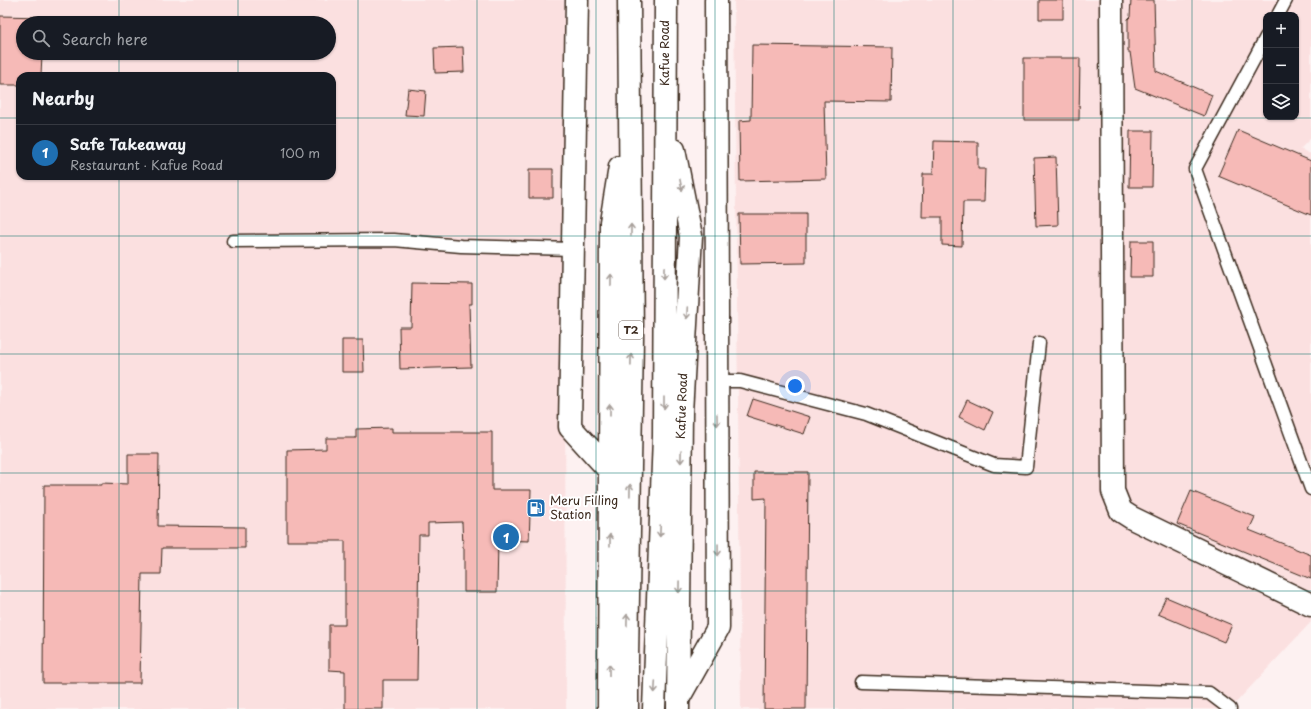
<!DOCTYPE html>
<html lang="en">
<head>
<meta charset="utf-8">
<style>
	body { margin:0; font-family:"Playpen Sans",sans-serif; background:#242831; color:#f1f3f6 }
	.controls { position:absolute; right:12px; top:12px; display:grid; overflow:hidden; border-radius:8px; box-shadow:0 1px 3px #0004 }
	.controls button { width:36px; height:36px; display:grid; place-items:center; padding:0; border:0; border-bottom:1px solid #363941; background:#171b24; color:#f1f3f6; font:20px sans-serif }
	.you { position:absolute; left:795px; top:386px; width:14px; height:14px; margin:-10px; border:3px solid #fff; border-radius:50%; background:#1a73e8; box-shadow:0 0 0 6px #1a73e833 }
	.badge { display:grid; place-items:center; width:26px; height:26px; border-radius:50%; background:#1f6fb2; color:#fff; font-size:13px; font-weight:700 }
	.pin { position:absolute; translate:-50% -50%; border:2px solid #fff; box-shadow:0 1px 4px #0006 }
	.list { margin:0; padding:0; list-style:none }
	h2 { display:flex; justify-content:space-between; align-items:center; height:52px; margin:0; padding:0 16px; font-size:17px }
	h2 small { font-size:13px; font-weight:400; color:#9ea1a6 }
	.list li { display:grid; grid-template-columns:26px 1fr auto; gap:12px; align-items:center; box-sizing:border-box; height:56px; padding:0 16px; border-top:1px solid #363941 }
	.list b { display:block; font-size:15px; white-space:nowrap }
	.list p { margin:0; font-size:13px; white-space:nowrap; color:#9ea1a6 }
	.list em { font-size:13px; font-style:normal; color:#9ea1a6 }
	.icon { flex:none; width:22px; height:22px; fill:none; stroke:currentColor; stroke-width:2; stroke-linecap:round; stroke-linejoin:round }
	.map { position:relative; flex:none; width:1311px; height:709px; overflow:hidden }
	.search { position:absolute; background:#171b24; box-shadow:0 1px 3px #0004; left:16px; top:16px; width:320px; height:44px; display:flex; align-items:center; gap:10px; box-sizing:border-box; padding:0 14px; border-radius:22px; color:#9ea1a6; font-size:15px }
	.panel { position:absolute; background:#171b24; box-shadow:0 1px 3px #0004; left:16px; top:72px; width:320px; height:108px; border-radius:12px }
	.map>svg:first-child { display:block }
</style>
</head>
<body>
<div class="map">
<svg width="1311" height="709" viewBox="0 0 1311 709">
	<rect width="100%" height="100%" fill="#fdf1f1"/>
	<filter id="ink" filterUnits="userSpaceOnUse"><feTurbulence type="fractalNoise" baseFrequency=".025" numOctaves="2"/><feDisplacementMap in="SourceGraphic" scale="8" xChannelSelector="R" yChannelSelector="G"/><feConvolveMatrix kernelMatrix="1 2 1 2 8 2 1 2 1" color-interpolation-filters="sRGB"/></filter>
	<g filter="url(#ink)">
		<path fill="#fbe0e0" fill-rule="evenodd" d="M0 0H564L566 709H0ZM23 23H329V53H23ZM20 76H332V176H20Z
			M734 0H1311V138L1300 149 1311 154V622L1230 709H741ZM1266 15H1296V117H1266Z"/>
		<path fill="#f6bab7" stroke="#3b2a1e" d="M1039 0H1063V19H1039Z
			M1131 0H1154L1156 71 1212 95 1204 116 1135 88 1130 52H1128V19L1130 17Z
			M0 16 43 17V23H23V53H42L41 76H20V85H0Z
			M752 45 892 47 891 102 824 101 826 179 740 181 739 121 751 120Z
			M463 47 464 72 435 73 434 48Z
			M1024 58H1080L1079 120H1024Z
			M408 89 426 91 424 116 405 115Z
			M1238 130 1311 161V215L1218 176Z
			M1130 131H1153L1152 187H1129Z
			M934 141 978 142V169H985L984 202H963L962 246 942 245V217H922L923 174H933Z
			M1056 157 1058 225 1036 226 1034 158Z
			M529 169H553V198H529Z
			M739 214H806V263L740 264Z
			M1131 241H1153V277H1130Z
			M412 283 472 284V304H469L471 367 400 369 399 327H411Z
			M342 340H363L364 372H342Z
			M753 399 810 417 804 434 747 416Z
			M967 400 993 412 985 430 959 417Z
			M392 428V432H492V490H531L529 541 498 540 497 592H464V548H463L462 522 428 523V535H419L417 680H383V709H345V671L329 670V625H345V541H287V450L326 449V438H356V429Z
			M128 454H159L158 526 245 527V548H162L161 574H142L140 683H43L44 485H101V483L128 484Z
			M754 472H808L806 709H764L766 498 754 499Z
			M1191 491 1255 517 1249 530 1311 555V579L1177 524Z
			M1166 597 1232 625 1224 642 1158 614Z"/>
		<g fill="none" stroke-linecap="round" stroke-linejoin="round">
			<g stroke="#3b2a1e" stroke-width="15">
				<path id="lane" d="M1278 15 1286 0
					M1266 37 1195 169 1311 489
					M233 241 394 240 461 246 573 249
					M717 381H740L866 414 994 465 1026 467 1039 343
					M861 682 1209 693 1230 709"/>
			</g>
			<g stroke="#3b2a1e" stroke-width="25">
				<path id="street" d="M577 0 570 427 610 471
					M1111 0 1113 491 1121 511 1132 518 1311 605
					M678 699 718 628 716 0"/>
			</g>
			<g stroke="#3b2a1e" stroke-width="25">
				<path id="primary" d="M674 150 691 236 681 413 678 709
					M609 709 611 222 620 167
					M627 709V659L632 337 629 0
					M654 709 664 436 666 0"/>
			</g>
			<use href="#lane" stroke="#fff" stroke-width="12"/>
			<use href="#street" stroke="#fff" stroke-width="22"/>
			<use href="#primary" stroke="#fff" stroke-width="22"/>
		</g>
		<defs><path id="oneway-shaft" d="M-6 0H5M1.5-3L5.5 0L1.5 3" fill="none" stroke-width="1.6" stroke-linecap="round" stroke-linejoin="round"/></defs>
		<g stroke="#a79f9a">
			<use href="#oneway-shaft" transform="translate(681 185) rotate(79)"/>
			<use href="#oneway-shaft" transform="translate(631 230) rotate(-90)"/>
			<use href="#oneway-shaft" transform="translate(664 273) rotate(90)"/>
			<use href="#oneway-shaft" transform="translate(611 280) rotate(-90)"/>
			<use href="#oneway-shaft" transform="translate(687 313) rotate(93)"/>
			<use href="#oneway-shaft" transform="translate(631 360) rotate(-89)"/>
			<use href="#oneway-shaft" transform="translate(664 403) rotate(90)"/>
			<use href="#oneway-shaft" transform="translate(610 410) rotate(-90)"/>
			<use href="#oneway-shaft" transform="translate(717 420) rotate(89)"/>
			<use href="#oneway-shaft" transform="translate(681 457) rotate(91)"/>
			<use href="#oneway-shaft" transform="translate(630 490) rotate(-89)"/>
			<use href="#oneway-shaft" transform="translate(660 531) rotate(92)"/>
			<use href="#oneway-shaft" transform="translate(610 540) rotate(-90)"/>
			<use href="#oneway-shaft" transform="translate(718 550) rotate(90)"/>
			<use href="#oneway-shaft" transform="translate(679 587) rotate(91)"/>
			<use href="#oneway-shaft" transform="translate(627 620) rotate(-89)"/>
			<use href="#oneway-shaft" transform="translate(609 670) rotate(-90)"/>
			<use href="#oneway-shaft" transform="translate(655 687) rotate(93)"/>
		</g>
	</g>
	<path fill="none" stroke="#0f766e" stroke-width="1" stroke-opacity="0.55" d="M119 0V23M238 0V23M358 0V709M477 0V709M596 0V709M715 0V709M834 0V709M953 0V709M1073 0V709M1192 0V709M119 53V76M238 53V76M0 118H20M332 118H1311M119 176V709M238 176V709M0 236H1311M0 354H1311M0 473H1311M0 591H1311"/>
	<defs>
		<g id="fuel-square" transform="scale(1)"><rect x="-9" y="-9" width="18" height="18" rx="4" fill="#1f6fb2" stroke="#fff"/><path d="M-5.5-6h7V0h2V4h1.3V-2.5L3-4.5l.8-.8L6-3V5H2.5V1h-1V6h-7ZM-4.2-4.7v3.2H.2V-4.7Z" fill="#fff"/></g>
	</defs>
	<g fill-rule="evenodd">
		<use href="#fuel-square" x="536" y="508"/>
	</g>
	<g text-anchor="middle" stroke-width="4" stroke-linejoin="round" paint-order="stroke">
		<rect fill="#fff" stroke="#766a62" stroke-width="1" x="619" y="321" width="24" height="18" rx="3"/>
		<g font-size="11" font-weight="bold" fill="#3b2a1e">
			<text x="631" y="334">T2</text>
		</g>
		<g font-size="12" fill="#3b2a1e" stroke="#fff">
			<text transform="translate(665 53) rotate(-90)" y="4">Kafue Road</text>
			<text transform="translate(682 406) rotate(-88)" y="4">Kafue Road</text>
		</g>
		<g font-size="12" fill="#3b2a1e" stroke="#fff" text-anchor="start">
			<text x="550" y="505">Meru Filling<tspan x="550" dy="14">Station</tspan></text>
		</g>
	</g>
</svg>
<div class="controls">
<button>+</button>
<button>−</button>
<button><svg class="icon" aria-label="layers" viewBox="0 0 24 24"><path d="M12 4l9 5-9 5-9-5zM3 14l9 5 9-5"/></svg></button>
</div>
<div class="you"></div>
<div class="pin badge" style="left:506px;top:537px">1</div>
<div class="search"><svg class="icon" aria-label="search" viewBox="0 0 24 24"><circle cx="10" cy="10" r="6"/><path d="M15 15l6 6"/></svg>Search here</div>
<section class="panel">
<h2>Nearby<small></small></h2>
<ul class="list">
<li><span class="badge">1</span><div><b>Safe Takeaway</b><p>Restaurant · Kafue Road</p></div><em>100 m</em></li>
</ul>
</section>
</div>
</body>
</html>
